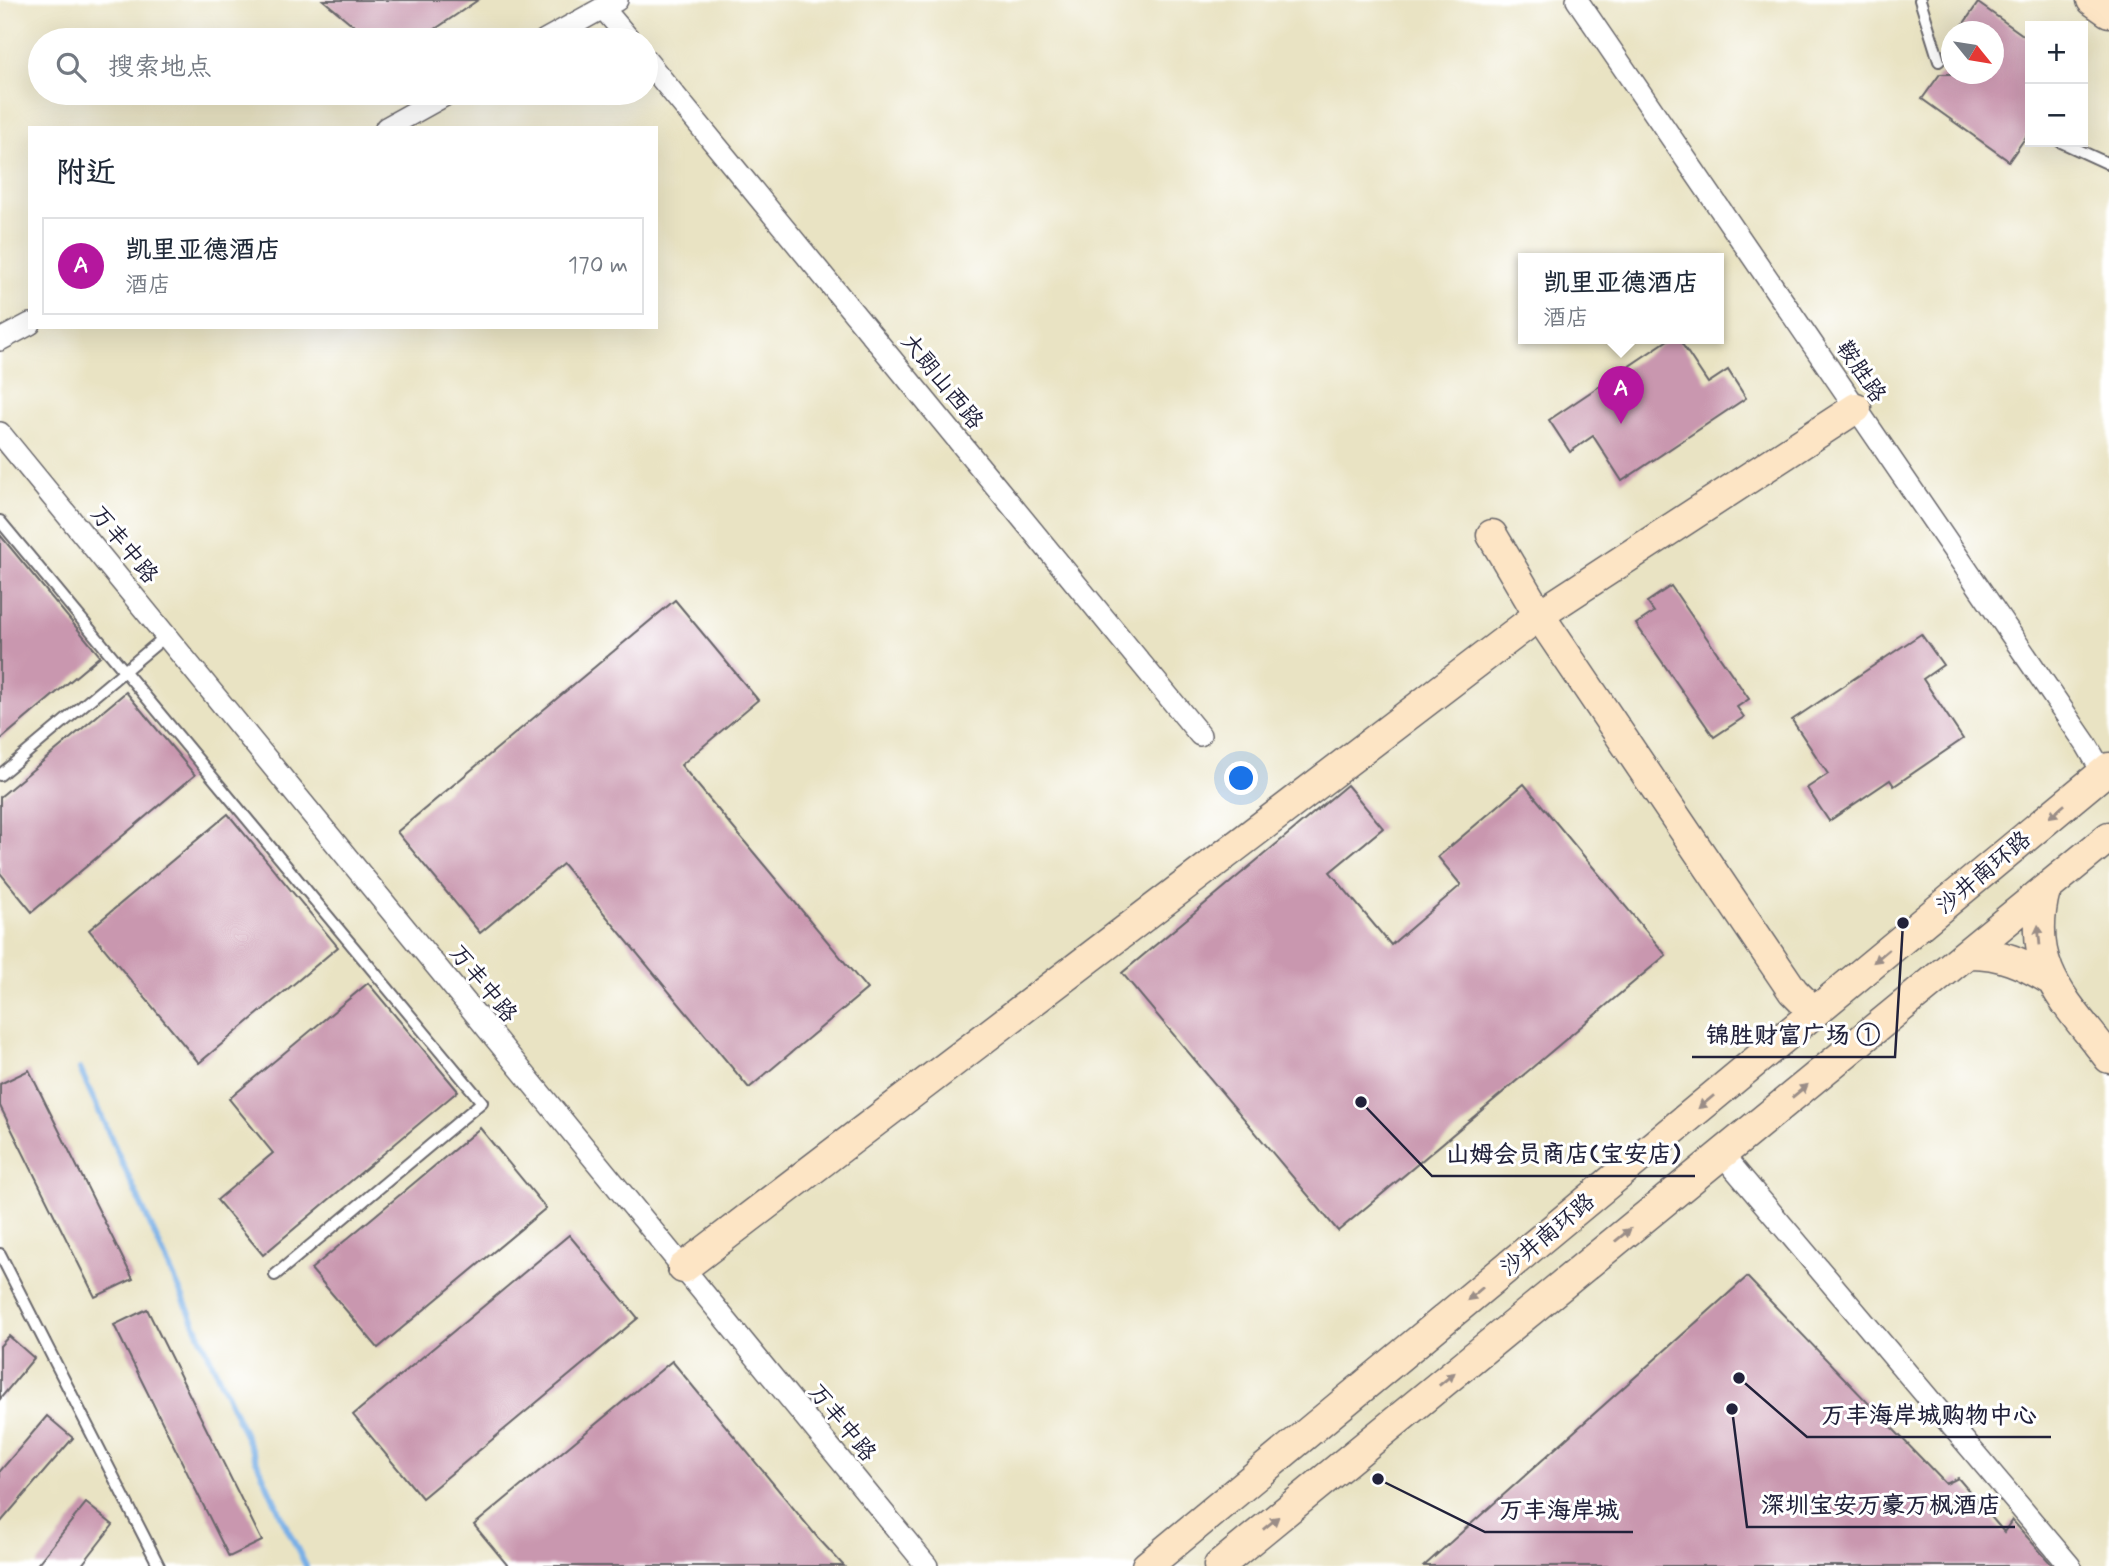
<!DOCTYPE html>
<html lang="zh">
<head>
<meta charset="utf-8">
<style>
	body { margin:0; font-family:Mynerve,"LXGW WenKai TC",sans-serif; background:#f2f2f3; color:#1f2937 }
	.controls { position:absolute; right:21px; top:21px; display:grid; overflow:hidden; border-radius:0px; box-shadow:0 7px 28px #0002 }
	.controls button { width:63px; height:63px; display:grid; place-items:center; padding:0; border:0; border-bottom:2px solid #e0e1e3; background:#fff; color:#1f2937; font:35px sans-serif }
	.compass { position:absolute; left:1941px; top:21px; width:63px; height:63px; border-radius:50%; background:#fff; box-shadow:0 7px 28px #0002; rotate:120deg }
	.you { position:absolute; left:1242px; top:779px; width:24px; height:24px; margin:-18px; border:5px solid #fff; border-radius:50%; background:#1a73e8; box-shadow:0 0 0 10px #1a73e833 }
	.badge { display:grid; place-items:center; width:46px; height:46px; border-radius:50%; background:#b5179e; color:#fff; font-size:23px; font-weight:700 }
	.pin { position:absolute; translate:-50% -58px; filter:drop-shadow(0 2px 4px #0008) }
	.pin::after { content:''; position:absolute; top:37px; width:24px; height:21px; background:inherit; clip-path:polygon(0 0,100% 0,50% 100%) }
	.popup { position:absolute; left:1518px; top:253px; width:206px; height:91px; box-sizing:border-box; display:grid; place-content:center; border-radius:0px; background:#fff; filter:drop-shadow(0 2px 5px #0005); font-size:23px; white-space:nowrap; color:#747a83 }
	.popup b { font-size:26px; color:#1f2937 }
	.popup::after { content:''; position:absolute; left:50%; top:100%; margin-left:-14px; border:14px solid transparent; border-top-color:#fff }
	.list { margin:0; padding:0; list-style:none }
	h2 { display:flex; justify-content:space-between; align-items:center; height:91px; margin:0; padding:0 28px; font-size:30px }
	h2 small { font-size:23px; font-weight:400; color:#747a83 }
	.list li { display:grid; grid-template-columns:46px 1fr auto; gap:21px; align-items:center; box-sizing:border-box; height:98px; margin:0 14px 14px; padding:0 14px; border:2px solid #e0e1e3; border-radius:0px }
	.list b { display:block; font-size:26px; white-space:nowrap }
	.list p { margin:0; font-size:23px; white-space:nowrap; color:#747a83 }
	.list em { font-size:23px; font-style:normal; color:#747a83 }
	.icon { flex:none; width:38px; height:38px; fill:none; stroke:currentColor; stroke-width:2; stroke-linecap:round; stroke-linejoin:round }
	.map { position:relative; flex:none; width:2109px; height:1566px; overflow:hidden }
	.search { position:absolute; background:#fff; box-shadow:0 7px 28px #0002; left:28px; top:28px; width:630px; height:77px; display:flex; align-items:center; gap:18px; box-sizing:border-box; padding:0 24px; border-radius:38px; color:#747a83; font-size:26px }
	.panel { position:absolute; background:#fff; box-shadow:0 7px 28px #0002; left:28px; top:126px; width:630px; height:203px; border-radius:0px }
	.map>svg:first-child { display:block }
</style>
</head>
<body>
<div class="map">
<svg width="2109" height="1566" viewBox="0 0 2109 1566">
	<rect width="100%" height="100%" fill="#fff"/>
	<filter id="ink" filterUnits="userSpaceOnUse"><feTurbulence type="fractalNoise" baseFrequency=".0143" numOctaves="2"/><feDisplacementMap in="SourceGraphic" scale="14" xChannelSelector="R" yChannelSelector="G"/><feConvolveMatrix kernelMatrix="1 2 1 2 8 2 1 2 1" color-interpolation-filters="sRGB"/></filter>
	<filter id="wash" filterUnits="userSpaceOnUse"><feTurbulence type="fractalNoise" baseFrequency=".00686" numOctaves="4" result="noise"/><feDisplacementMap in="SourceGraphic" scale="28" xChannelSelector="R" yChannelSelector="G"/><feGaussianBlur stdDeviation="1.57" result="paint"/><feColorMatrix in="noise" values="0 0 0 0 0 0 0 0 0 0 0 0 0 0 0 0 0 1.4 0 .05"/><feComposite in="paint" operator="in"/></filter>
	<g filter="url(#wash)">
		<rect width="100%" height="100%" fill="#e9e3c3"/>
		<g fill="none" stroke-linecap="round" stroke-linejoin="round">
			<path stroke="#77afe6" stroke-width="6" d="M80 1069 284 1522 306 1566"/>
		</g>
		<g id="blocks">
			<path fill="#c997af" d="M323 0H478L419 40H371Z
				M1978 3 2030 40V131L2009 161 1922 99 1940 74H1993V32H1958Z
				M1671 338H1678L1708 383 1728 370 1746 398 1622 481 1593 436 1570 452 1549 420Z
				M0 535 100 656 0 740Z
				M1671 586 1749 699 1737 707 1744 717 1714 737 1636 624 1654 612 1647 602Z
				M675 600 758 700 681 765 867 989 749 1088 563 864 480 933 397 832Z
				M1921 634 1943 665 1923 679 1963 739 1894 786 1890 780 1829 821 1807 788 1828 774 1792 720Z
				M126 692 195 775 32 912 0 873V797Z
				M1524 784 1666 955 1338 1231 1122 973 1347 785 1383 828 1330 872 1391 945 1461 885 1438 857Z
				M228 814 338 947 199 1063 89 930Z
				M368 983 458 1091 263 1255 217 1200 273 1153 229 1099Z
				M29 1070 133 1279 95 1297 0 1106V1084Z
				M480 1128 546 1208 378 1348 311 1269Z
				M569 1235 638 1318 422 1498 353 1415Z
				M1747 1277 1946 1484 1958 1478 2004 1532 2012 1520 2053 1566H1424Z
				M147 1309 262 1541 229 1557 114 1325Z
				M9 1336 34 1358 0 1399V1346Z
				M672 1361 818 1538 844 1566H508L474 1525Z
				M47 1416 73 1438 0 1523V1471Z
				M86 1503 113 1525 81 1566H36Z"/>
		</g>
	</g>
	<g filter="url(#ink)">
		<use href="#blocks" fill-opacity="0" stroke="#68666b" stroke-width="2"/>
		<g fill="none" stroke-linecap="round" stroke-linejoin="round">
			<g stroke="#68666b" stroke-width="14">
				<path id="lane" d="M1920 0 1939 61
					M2061 142 2109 164
					M0 521 482 1102 275 1275
					M0 775 166 636
					M0 1254 159 1566"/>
			</g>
			<g stroke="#68666b" stroke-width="24">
				<path id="street" d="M1577 0 2086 744 2103 773
					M603 8 630 40
					M545 40 617 0
					M646 60 1200 735
					M386 128 449 93
					M0 340 30 324
					M0 433 927 1566
					M1722 1154 2070 1566"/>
			</g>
			<g stroke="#68666b" stroke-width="33">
				<path id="secondary" d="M2092 0 2109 12
					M1492 535 1539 615 1793 991 1814 1012
					M2045 890C2025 968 2065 1000 2109 1058
					M1968 953C1999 952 2025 964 2051 980
					M683 1268 1539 615 1856 408
					M1147 1566 2109 768
					M1219 1566 2109 837"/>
			</g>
			<use href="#lane" stroke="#fff" stroke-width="10"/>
			<use href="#street" stroke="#fff" stroke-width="21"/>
			<use href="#secondary" stroke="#fde5c5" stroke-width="30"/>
		</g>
		<defs><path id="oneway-solid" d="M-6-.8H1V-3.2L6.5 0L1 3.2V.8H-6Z" transform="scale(1.75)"/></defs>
		<g fill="#9a8d87">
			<use href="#oneway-solid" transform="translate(2057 811) rotate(140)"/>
			<use href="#oneway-solid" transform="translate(2039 935) rotate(-95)"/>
			<use href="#oneway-solid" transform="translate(1881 956) rotate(140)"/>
			<use href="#oneway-solid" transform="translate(1800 1091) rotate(-39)"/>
			<use href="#oneway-solid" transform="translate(1706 1102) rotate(140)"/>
			<use href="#oneway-solid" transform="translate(1623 1235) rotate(-39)"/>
			<use href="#oneway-solid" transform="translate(1475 1294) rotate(140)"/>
			<use href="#oneway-solid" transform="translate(1447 1379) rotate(-39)"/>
			<use href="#oneway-solid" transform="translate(1271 1523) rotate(-39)"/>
		</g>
	</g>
	<g text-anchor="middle" stroke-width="6" stroke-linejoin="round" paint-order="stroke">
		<g font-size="23" fill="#22223b" stroke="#fff">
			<text transform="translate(1862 371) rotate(56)" y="8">鞍胜路</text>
			<text transform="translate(943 381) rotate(51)" y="8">大朗山西路</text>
			<text transform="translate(125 544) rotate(51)" y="8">万丰中路</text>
			<text transform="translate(1983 872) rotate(-40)" y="8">沙井南环路</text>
			<text transform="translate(484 983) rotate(51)" y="8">万丰中路</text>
			<text transform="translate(1547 1234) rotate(-40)" y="8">沙井南环路</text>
			<text transform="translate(843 1422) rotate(51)" y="8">万丰中路</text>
		</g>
	</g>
	<path fill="none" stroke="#22223b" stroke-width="2.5" d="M1903 923L1895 1057H1692M1361 1102L1432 1176H1695M1739 1378L1807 1437H2051M1732 1409L1747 1527H2015M1378 1479L1485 1532H1633"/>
	<g fill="#22223b" stroke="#fff" stroke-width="2.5">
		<circle cx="1903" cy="923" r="7"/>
		<circle cx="1361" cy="1102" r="7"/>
		<circle cx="1739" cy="1378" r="7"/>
		<circle cx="1732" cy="1409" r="7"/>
		<circle cx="1378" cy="1479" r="7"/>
	</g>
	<g font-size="24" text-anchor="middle" font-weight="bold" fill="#22223b" stroke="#fff" stroke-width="6" stroke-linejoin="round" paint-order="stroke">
		<text x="1793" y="1043">锦胜财富广场 ①</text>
		<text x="1563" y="1162">山姆会员商店(宝安店)</text>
		<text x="1929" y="1423">万丰海岸城购物中心</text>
		<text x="1881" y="1513">深圳宝安万豪万枫酒店</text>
		<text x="1559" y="1518">万丰海岸城</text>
	</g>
</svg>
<div class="controls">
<button>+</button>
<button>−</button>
</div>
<svg class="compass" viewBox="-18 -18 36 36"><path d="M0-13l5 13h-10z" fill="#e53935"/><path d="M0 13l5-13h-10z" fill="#747a83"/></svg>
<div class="you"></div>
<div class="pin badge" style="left:1621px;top:424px">A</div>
<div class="popup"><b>凯里亚德酒店</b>酒店</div>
<div class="search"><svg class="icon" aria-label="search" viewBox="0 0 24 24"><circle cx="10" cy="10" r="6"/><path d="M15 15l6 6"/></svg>搜索地点</div>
<section class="panel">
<h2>附近<small></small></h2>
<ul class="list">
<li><span class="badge">A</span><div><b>凯里亚德酒店</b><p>酒店</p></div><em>170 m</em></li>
</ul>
</section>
</div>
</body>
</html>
